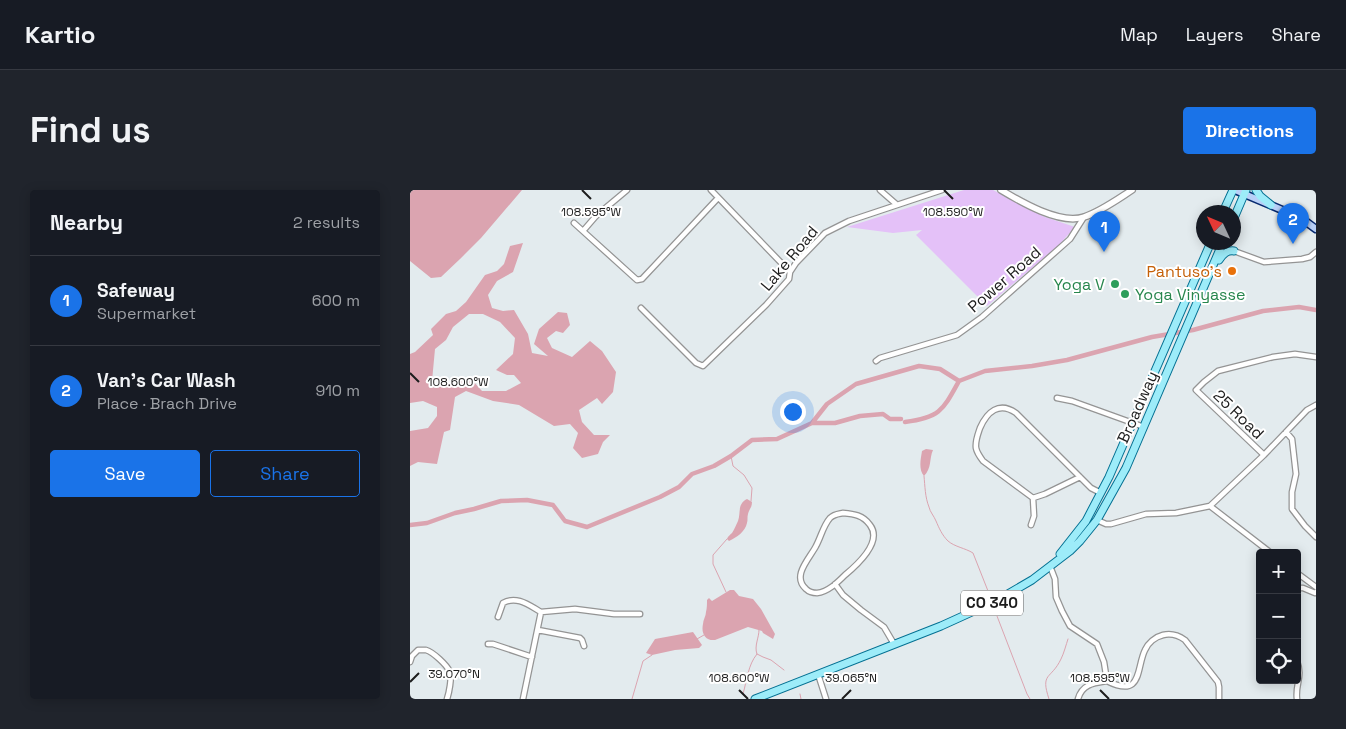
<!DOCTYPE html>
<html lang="en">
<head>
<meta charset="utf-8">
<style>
	body { margin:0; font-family:"Space Grotesk",sans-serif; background:#20242c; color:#f1f3f6 }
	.controls { position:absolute; right:15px; bottom:15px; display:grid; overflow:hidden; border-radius:5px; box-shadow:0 2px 12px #0003 }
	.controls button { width:45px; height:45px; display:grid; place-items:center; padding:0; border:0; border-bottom:1px solid #363941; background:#171b24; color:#f1f3f6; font:25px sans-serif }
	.compass { position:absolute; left:786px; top:15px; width:45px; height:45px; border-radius:50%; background:#171b24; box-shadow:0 2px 12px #0003; rotate:314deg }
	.you { position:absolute; left:382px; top:221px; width:18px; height:18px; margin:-12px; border:4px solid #fff; border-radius:50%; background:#1a73e8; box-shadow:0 0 0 8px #1a73e833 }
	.badge { display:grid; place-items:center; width:32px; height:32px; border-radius:50%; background:#1a73e8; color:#fff; font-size:16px; font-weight:700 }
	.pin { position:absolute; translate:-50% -41px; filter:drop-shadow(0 1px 2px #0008) }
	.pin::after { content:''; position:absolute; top:26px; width:18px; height:15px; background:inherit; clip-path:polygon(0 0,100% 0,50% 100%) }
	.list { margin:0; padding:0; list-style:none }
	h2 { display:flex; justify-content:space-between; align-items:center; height:65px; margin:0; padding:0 20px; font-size:21px }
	h2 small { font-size:16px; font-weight:400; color:#9ea1a6 }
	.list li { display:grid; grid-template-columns:32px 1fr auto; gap:15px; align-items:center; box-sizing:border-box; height:90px; padding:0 20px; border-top:1px solid #363941 }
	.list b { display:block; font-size:19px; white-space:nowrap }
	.list p { margin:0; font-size:16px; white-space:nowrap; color:#9ea1a6 }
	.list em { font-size:16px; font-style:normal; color:#9ea1a6 }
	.actions { display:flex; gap:10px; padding:15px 20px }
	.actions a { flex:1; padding:11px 0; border:1px solid #1a73e8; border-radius:5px; text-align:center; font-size:18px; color:#1a73e8 }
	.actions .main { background:#1a73e8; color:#fff }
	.icon { flex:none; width:28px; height:28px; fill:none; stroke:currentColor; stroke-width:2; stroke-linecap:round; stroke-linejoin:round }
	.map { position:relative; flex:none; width:906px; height:509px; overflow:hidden; border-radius:5px }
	header { display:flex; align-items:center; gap:30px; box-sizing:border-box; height:70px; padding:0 25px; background:#171b24; border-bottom:1px solid #363941 }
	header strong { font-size:24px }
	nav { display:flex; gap:28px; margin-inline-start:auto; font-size:18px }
	.intro { display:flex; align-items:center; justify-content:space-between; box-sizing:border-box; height:120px; padding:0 30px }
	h1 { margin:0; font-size:35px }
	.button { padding:12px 22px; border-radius:5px; background:#1a73e8; color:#fff; font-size:18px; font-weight:700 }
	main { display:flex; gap:30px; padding:0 30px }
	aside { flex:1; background:#171b24; border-radius:5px; box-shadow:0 2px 12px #0003 }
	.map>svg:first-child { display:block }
</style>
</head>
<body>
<header>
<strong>Kartio</strong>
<nav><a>Map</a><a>Layers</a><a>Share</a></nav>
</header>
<div class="intro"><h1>Find us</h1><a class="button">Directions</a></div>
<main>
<aside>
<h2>Nearby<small>2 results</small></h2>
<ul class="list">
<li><span class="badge">1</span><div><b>Safeway</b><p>Supermarket</p></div><em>600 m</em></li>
<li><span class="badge">2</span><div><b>Van's Car Wash</b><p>Place · Brach Drive</p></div><em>910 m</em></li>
</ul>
<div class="actions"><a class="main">Save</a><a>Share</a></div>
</aside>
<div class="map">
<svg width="906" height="509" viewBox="0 0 906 509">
	<rect width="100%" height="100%" fill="#e3ebee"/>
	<path fill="#e4c1f8" d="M554 0H583L635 27 665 37 648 56 577 116 506 45 512 40 483 43 437 37Z"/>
	<path fill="#dba4b0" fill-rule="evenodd" d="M0 0H112L71 48 50 69 31 87 21 88 0 71Z
		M113 53 103 82 87 91 78 105 82 118 93 121 104 120 118 144 122 163 138 166 124 154 129 139 148 122 157 123 160 135 153 143 146 141 137 148 142 158 162 167 180 151 192 161 206 182 203 202 192 214 187 208 169 220 172 232 184 245H200L193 252 188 264 172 268 163 258 168 243 160 234 144 236 109 215 83 211 56 201 45 207 40 240 34 242 27 274 8 272 0 276V241L18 238 27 226V217L13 211 0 213V164L5 162 23 145 21 139 36 124 46 121 56 112 75 85 87 81 94 74 100 56ZM59 124H73L90 132 105 148 103 164 86 180 97 185H104L111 193 96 201H72L62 190H53L32 197 22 191 25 159 36 150 43 137Z
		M516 259 523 260C519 269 522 278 514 286 508 279 511 268 512 261Z
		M337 309 342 312C342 318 339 319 338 324 337 327 338 330 337 333 335 342 327 347 319 351L317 349C318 346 320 345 322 343 324 340 326 335 328 331 331 323 327 314 337 309Z
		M320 400H324L329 406 343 409 351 419 365 444 363 449 353 443 352 441 338 437 305 450C295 451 291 443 293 434 293 430 296 426 296 422 297 418 297 414 297 410L299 408 302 411Z
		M283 442 292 455 289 458 265 460 242 465 236 463 245 449Z"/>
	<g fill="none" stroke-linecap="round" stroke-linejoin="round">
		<path stroke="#dba4b0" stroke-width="1" d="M321 266 323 276 334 285 342 298 341 311
			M514 286C515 296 515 307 519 317 520 322 524 326 526 331 529 338 532 345 538 351 545 357 555 358 563 363L578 401
			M316 402 303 374V365L317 349
			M587 426 617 504 620 509
			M287 449 294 445
			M347 464 353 467 361 470 374 480
			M333 504C337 490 338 475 347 464 344 456 349 448 349 440
			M390 504 391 509
			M222 509 233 471 242 465
			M639 509C630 482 641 490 651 469 654 463 656 455 658 449"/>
		<path stroke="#dba4b0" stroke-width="4.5" d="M495 232C530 228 533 220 549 191L575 181 622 176 657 170 742 147 783 140 853 121 889 117 906 120
			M402 233H425L450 226 473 224 480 229H491
			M0 335 17 333 45 323 64 319 91 311 117 310 143 315 155 331 177 337 250 307 269 297 282 284 304 276 321 266 342 250 367 249 402 233 417 214 446 194 509 176 530 179 549 191"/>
		<g stroke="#949494" stroke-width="7">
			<path id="minor" d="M301 0 380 82
				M470 0 486 14
				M164 33 227 90 232 89 308 8
				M173 41 186 26 217 0
				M824 61 854 72 892 69 900 67 906 62
				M231 118 286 173 293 176 356 115 379 89 380 82 386 73 415 43 439 31 532 0
				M466 171 470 168 547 145 572 127 660 49 674 27
				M647 208 662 211 734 237
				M876 242 882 249 886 284 882 302V319L895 336 906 347
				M854 265 786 200 794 192 808 181 863 167 885 164 906 167
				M623 308 573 271C570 267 567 263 566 258 565 251 568 244 570 238 577 222 589 211 606 223L681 298 691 303
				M623 308 635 304 670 287
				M800 316 861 363
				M433 323C444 324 453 325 460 335 473 352 447 375 435 385 428 392 418 402 407 403 403 403 399 402 396 399 381 386 400 368 406 356 411 347 413 336 420 328 424 324 428 324 433 323Z
				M687 330 696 334H701L736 324 766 323 800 316 854 265 897 220 906 215
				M621 335 624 326 623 308
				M640 376 645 389 646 407 652 421 660 436 687 454 694 472 697 491C733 509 726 478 735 460 738 453 745 447 753 445 761 443 768 445 775 450L808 492 809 497V509
				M887 383 906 397
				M425 394 433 405 451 420 474 437 484 454
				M887 398H893L905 403 906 402
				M131 422 165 419 204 424H230
				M88 427 93 413C107 405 120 416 131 422
				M128 440 170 448 172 450 174 456
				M78 454H83L122 467
				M0 472 2 466 8 460C10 460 14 460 16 460 23 462 37 475 40 482 42 488 39 503 37 509
				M408 484 416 509
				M113 509 131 422
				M668 509C672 494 684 493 697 491
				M887 509C885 494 893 487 887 471"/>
		</g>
		<g stroke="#949494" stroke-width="8">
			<path id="tertiary" d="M591 0C611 12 650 35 674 27 690 22 708 9 722 0"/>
		</g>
		<g stroke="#082a70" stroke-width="9">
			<path id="secondary" d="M825 0 891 28 906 39"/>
		</g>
		<g stroke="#047092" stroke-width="9">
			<path id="primary" d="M846 0 850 6 861 15
				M813 22 823 0
				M824 28 836 0
				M809 70C813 64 817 60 824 61
				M650 364 676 331 699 287 801 52
				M345 509 531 436 586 411 622 390 660 361 670 351 687 330 716 278 813 52"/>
		</g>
		<use href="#minor" stroke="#fff" stroke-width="4.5"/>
		<use href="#tertiary" stroke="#fff" stroke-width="5.5"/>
		<use href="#secondary" stroke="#b8d0f7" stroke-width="6"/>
		<use href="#primary" stroke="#9decf9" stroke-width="7"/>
	</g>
	<path fill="none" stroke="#1d1d1d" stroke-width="2" d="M172 0 181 9M534 0 543 9M0 183 9 192M0 492 9 483M329 500 338 509M690 500 699 509M432 509 441 500"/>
	<circle fill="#e8710a" stroke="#fff" stroke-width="2" cx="822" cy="81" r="5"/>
	<g fill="#2e9e5b" stroke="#fff" stroke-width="2">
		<circle cx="705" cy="94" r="5"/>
		<circle cx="715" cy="104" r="5"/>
	</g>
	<g text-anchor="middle" stroke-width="4" stroke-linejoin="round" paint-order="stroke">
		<rect fill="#fff" stroke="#616161" stroke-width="1" x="551" y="400.5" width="62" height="25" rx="4"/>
		<g font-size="15" font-weight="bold" fill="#1d1d1d">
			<text x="582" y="418">CO 340</text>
		</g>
		<g font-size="16" fill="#1d1d1d" stroke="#fff">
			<text transform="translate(379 68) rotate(-50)" y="6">Lake Road</text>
			<text transform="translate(594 89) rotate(-41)" y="6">Power Road</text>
			<text transform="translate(727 217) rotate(-66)" y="6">Broadway</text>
			<text transform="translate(829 224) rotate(44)" y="6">25 Road</text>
		</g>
		<g font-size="16" fill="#c56008" stroke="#fff" text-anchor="end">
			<text x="812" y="87">Pantuso's</text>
		</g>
		<g font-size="16" fill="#27864d" stroke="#fff" text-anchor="end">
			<text x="695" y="100">Yoga V</text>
			<text x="725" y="110" text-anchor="start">Yoga Vinyasse</text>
		</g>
	</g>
	<g font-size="12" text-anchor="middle" fill="#1d1d1d" stroke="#fff" stroke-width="4" stroke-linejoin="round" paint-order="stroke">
		<text x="181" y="26">108.595°W</text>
		<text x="543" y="26">108.590°W</text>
		<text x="48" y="196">108.600°W</text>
		<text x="44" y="488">39.070°N</text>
		<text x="441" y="492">39.065°N</text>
		<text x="329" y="492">108.600°W</text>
		<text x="690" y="492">108.595°W</text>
	</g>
</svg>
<div class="controls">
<button>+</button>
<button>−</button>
<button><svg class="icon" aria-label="locate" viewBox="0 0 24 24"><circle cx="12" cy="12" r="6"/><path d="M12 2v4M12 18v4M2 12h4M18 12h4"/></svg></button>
</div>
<svg class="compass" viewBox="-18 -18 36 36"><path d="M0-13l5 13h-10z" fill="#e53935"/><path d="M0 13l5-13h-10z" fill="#9ea1a6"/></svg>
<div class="you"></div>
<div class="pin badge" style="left:694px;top:62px">1</div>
<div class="pin badge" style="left:883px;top:54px">2</div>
</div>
</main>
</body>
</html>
